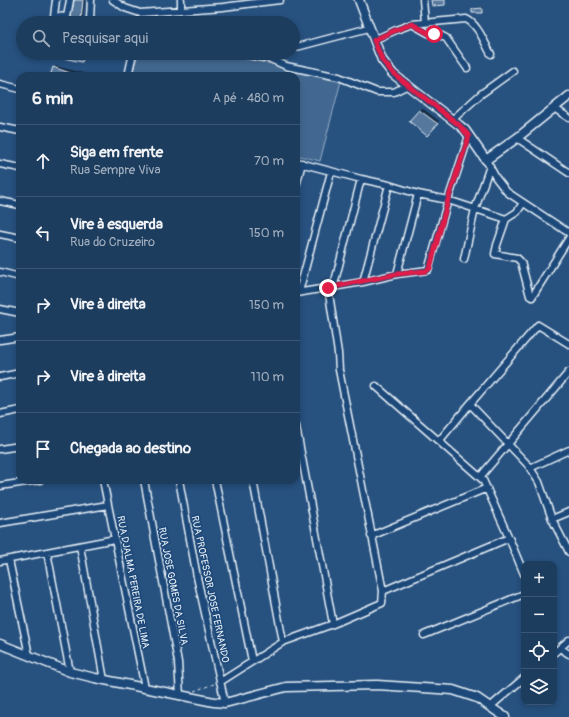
<!DOCTYPE html>
<html lang="pt">
<head>
<meta charset="utf-8">
<style>
	body { margin:0; font-family:Pangolin,sans-serif; background:#2a4868; color:#f1f3f6 }
	.controls { position:absolute; right:12px; bottom:12px; display:grid; overflow:hidden; border-radius:8px; box-shadow:0 2px 6px #0003 }
	.controls button { width:36px; height:36px; display:grid; place-items:center; padding:0; border:0; border-bottom:1px solid #3b5674; background:#1d3d5f; color:#f1f3f6; font:20px sans-serif }
	.stop { position:absolute; width:12px; height:12px; margin:-9px; border:3px solid #e11d48; border-radius:50%; background:#fff }
	.stop.end { background:#e11d48; border-color:#fff; box-shadow:0 1px 4px #0008 }
	.list { margin:0; padding:0; list-style:none }
	h2 { display:flex; justify-content:space-between; align-items:center; height:52px; margin:0; padding:0 16px; font-size:17px }
	h2 small { font-size:13px; font-weight:400; color:#a0aebd }
	.list li { display:grid; grid-template-columns:26px 1fr auto; gap:12px; align-items:center; box-sizing:border-box; height:72px; padding:0 16px; border-top:1px solid #3b5674 }
	.list b { display:block; font-size:15px; white-space:nowrap }
	.list p { margin:0; font-size:13px; white-space:nowrap; color:#a0aebd }
	.list em { font-size:13px; font-style:normal; color:#a0aebd }
	.icon { flex:none; width:22px; height:22px; fill:none; stroke:currentColor; stroke-width:2; stroke-linecap:round; stroke-linejoin:round }
	.map { position:relative; flex:none; width:569px; height:717px; overflow:hidden }
	.search { position:absolute; background:#1d3d5f; box-shadow:0 2px 6px #0003; left:16px; top:16px; width:284px; height:44px; display:flex; align-items:center; gap:10px; box-sizing:border-box; padding:0 14px; border-radius:22px; color:#a0aebd; font-size:15px }
	.panel { position:absolute; background:#1d3d5f; box-shadow:0 2px 6px #0003; left:16px; top:72px; width:284px; height:412px; border-radius:12px }
	.map>svg:first-child { display:block }
</style>
</head>
<body>
<div class="map">
<svg width="569" height="717" viewBox="0 0 569 717">
	<rect width="100%" height="100%" fill="#27517f"/>
	<filter id="ink" filterUnits="userSpaceOnUse"><feTurbulence type="fractalNoise" baseFrequency=".025" numOctaves="2"/><feDisplacementMap in="SourceGraphic" scale="8" xChannelSelector="R" yChannelSelector="G"/><feConvolveMatrix kernelMatrix="1 2 1 2 8 2 1 2 1" color-interpolation-filters="sRGB"/></filter>
	<g filter="url(#ink)">
		<path fill="#436891" stroke="#96acc4" d="M138 53H226L341 81 320 161 296 155V76H132Z"/>
		<path fill="#0007" d="M75 0H85L83 17 80 19Z
			M483 7V10L482 12H473V9L475 8Z
			M56 66 94 76H51L53 68Z
			M422 108 439 121 429 133 410 121Z"/>
		<path fill="#57789d" stroke="#e8f1f8" d="M74 0H83L81 20H70Z
			M431 0H445V5L432 6Z
			M482 8V13H472V9Z
			M65 53H85L82 62 63 58Z
			M53 67 76 75V76H50Z
			M419 110 438 124 427 136 409 121Z"/>
		<g fill="none" stroke-linecap="round" stroke-linejoin="round">
			<g stroke="#e8f1f8" stroke-width="9">
				<path id="street" d="M56 0 54 16 67 17 70 0
					M91 0 90 19 95 23
					M113 0 125 8 140 13 223 7 280 0
					M423 0 425 22
					M181 10V0
					M140 20 153 23
					M412 24 428 33 442 36 446 38 467 68
					M374 40 396 30 412 24 466 19C478 24 485 44 491 54
					M293 48 369 28
					M236 53 264 58 277 53
					M266 57 286 66 339 77 377 92H394L408 85
					M128 76 133 53
					M0 84 20 89
					M554 108 569 118
					M452 120 481 94 513 71
					M0 127 20 131
					M517 138 569 173
					M486 160 496 178 507 192 569 233
					M296 162 361 179 389 185 418 194 448 200 506 219
					M0 164 20 168
					M296 186 302 163
					M0 201 20 205
					M506 219 497 245 495 254 517 258 521 262 530 296 532 297 569 238
					M506 219 517 212 523 203
					M0 234 20 238
					M464 259 475 209 490 166
					M0 272 20 277
					M397 274 418 194
					M363 282 389 185
					M328 287 338 353 339 370 383 591 382 603 333 624
					M328 287 335 281 361 179
					M299 292 331 172
					M296 293 363 282 397 274 428 270 448 200 469 136
					M0 309 20 313
					M0 340 20 337
					M569 372 508 444 528 465 539 482 552 519 569 552
					M0 377 20 373
					M376 386 483 480 509 538
					M0 414 20 410
					M439 441 470 404
					M0 449 20 446
					M530 468 569 450
					M480 477 508 444 470 404 538 325 569 344
					M103 480 145 688
					M144 480 178 662 180 696
					M179 480 197 577 225 703
					M215 480 252 661
					M253 480 283 642
					M0 486 40 480
					M552 519 569 512
					M0 523 108 505
					M371 536 487 488
					M80 546 104 680
					M47 552 70 672
					M9 560 29 655
					M0 561 115 539
					M383 591 509 538 524 574
					M424 635 524 594
					M560 648 569 654
					M554 653 569 640
					M220 682 283 642 333 624 296 426
					M491 706 524 678"/>
			</g>
			<g stroke="#e8f1f8" stroke-width="11">
				<path id="secondary" d="M359 0 382 60 393 74 402 81 459 125 465 130 486 160 517 138 569 96
					M0 644 70 672 95 678 214 702 225 703 286 687 377 685 453 690 477 698 505 717"/>
			</g>
			<path stroke="#e8f1f8" stroke-width="1" stroke-dasharray="3 3" stroke-linecap="butt" d="M194 691 214 684"/>
			<use href="#street" stroke="#1f4a7a" stroke-width="6"/>
			<use href="#secondary" stroke="#1f4a7a" stroke-width="8"/>
		</g>
	</g>
	<g fill="none" stroke-linecap="round" stroke-linejoin="round" filter="url(#ink)">
		<path stroke="#e11d48" stroke-width="5" d="M328 288 397 274 426 271 430 268 448 200 469 136 459 125 394 74 382 60 374 40 396 30 412 24 428 33 434 34"/>
	</g>
	<g text-anchor="middle" stroke-width="3.5" stroke-linejoin="round" paint-order="stroke">
		<g font-size="10" fill="#e8f1f8" stroke="#1f4a7a">
			<text transform="translate(134 582) rotate(79)" y="4">RUA DJALMA PEREIRA DE LIMA</text>
			<text transform="translate(174 586) rotate(79)" y="4">RUA JOSE GOMES DA SILVA</text>
			<text transform="translate(211 589) rotate(78)" y="4">RUA PROFESSOR JOSE FERNANDO</text>
		</g>
	</g>
</svg>
<div class="controls">
<button>+</button>
<button>−</button>
<button><svg class="icon" aria-label="locate" viewBox="0 0 24 24"><circle cx="12" cy="12" r="6"/><path d="M12 2v4M12 18v4M2 12h4M18 12h4"/></svg></button>
<button><svg class="icon" aria-label="layers" viewBox="0 0 24 24"><path d="M12 4l9 5-9 5-9-5zM3 14l9 5 9-5"/></svg></button>
</div>
<div class="stop" style="left:434px;top:34px"></div>
<div class="stop end" style="left:328px;top:288px"></div>
<div class="search"><svg class="icon" aria-label="search" viewBox="0 0 24 24"><circle cx="10" cy="10" r="6"/><path d="M15 15l6 6"/></svg>Pesquisar aqui</div>
<section class="panel">
<h2>6 min<small>A pé · 480 m</small></h2>
<ul class="list">
<li><svg class="icon" aria-label="ahead" viewBox="0 0 24 24"><path d="M12 20V5M6 11l6-6 6 6"/></svg><div><b>Siga em frente</b><p>Rua Sempre Viva</p></div><em>70 m</em></li>
<li><svg class="icon" aria-label="left" viewBox="0 0 24 24"><path d="M17 20v-9H6M10 6l-5 5 5 5"/></svg><div><b>Vire à esquerda</b><p>Rua do Cruzeiro</p></div><em>150 m</em></li>
<li><svg class="icon" aria-label="right" viewBox="0 0 24 24"><path d="M7 20v-9h11M14 6l5 5-5 5"/></svg><div><b>Vire à direita</b></div><em>150 m</em></li>
<li><svg class="icon" aria-label="right" viewBox="0 0 24 24"><path d="M7 20v-9h11M14 6l5 5-5 5"/></svg><div><b>Vire à direita</b></div><em>110 m</em></li>
<li><svg class="icon" aria-label="arrive" viewBox="0 0 24 24"><path d="M6 21V4h12l-3 4 3 4H6"/></svg><div><b>Chegada ao destino</b></div></li>
</ul>
</section>
</div>
</body>
</html>
